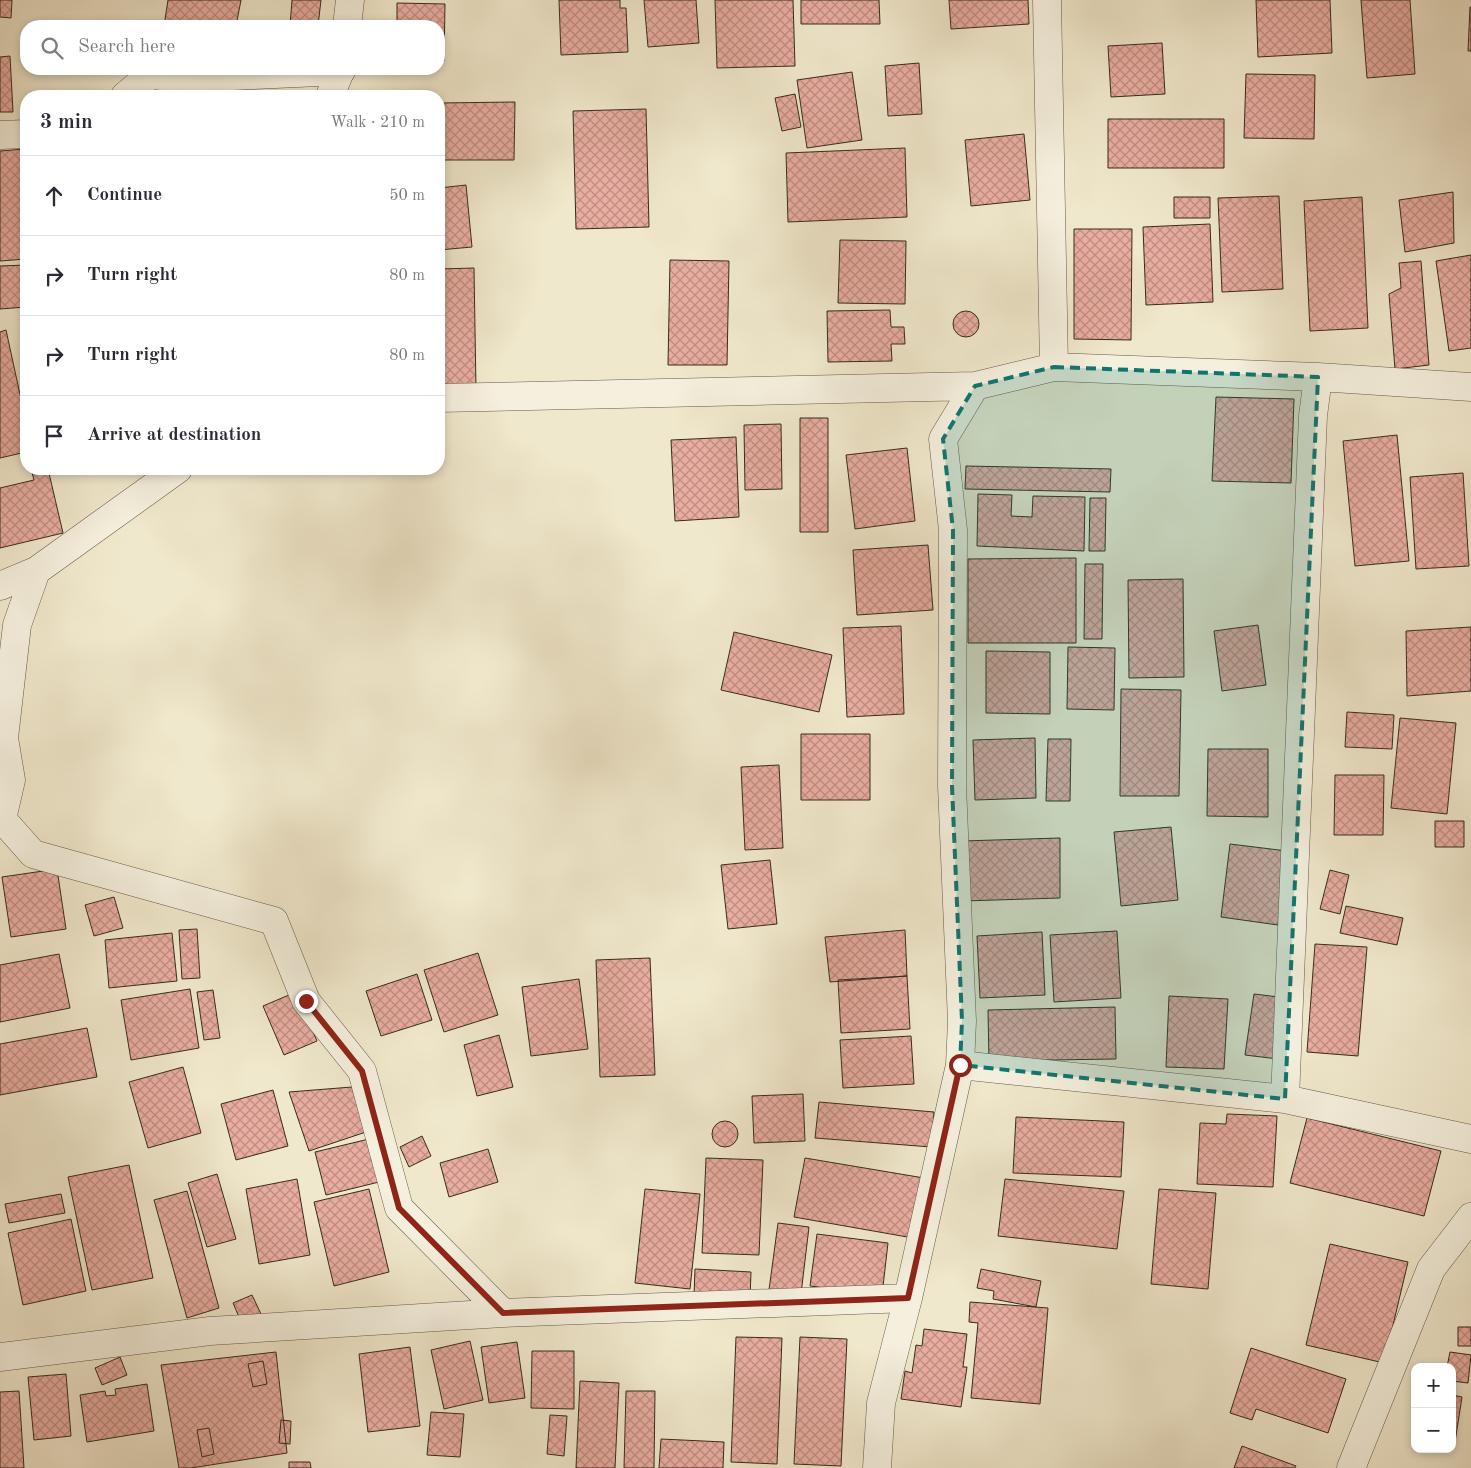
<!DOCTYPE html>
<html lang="en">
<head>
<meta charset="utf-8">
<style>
	body { margin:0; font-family:"Old Standard TT",serif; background:#f7f7f7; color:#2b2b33 }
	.controls { position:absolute; right:15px; bottom:15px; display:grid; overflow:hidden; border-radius:10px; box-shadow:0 2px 8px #0003 }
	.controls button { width:45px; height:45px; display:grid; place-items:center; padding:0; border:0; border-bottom:1px solid #e1e1e2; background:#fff; color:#2b2b33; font:25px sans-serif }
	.stop { position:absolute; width:15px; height:15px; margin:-11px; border:4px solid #8f2418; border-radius:50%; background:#fff }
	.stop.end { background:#8f2418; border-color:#fff; box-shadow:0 1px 5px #0008 }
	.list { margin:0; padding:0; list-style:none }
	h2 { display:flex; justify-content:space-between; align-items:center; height:65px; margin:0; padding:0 20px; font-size:21px }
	h2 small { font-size:16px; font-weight:400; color:#7c7c81 }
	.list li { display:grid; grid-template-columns:32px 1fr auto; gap:15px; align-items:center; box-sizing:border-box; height:80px; padding:0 20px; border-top:1px solid #e1e1e2 }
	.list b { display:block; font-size:19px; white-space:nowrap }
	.list em { font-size:16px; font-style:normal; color:#7c7c81 }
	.icon { flex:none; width:28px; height:28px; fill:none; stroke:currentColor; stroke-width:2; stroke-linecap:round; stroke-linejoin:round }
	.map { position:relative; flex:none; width:1471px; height:1468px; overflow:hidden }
	.search { position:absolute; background:#fff; box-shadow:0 2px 8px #0003; left:20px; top:20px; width:425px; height:55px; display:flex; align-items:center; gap:12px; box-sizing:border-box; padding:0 18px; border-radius:20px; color:#7c7c81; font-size:19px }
	.panel { position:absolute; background:#fff; box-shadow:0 2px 8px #0003; left:20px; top:90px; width:425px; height:385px; border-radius:20px }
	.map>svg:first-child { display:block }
</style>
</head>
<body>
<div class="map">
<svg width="1471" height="1468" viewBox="0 0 1471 1468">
	<defs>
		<pattern id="building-cross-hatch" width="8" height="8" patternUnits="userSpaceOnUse" patternTransform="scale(1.25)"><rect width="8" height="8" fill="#e9ada1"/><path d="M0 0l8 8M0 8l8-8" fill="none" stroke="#be8d83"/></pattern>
	</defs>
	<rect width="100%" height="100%" fill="#f0e8cc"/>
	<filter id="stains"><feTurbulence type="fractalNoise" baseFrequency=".004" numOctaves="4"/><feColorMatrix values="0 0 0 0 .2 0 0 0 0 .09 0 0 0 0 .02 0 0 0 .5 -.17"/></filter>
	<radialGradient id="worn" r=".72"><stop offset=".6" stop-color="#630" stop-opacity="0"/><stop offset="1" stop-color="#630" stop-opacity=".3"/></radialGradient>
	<path fill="url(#building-cross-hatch)" stroke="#352b1e" d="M0 0H12L11 18 0 17Z
		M168 0H241L236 26H164Z
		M292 0H321L318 26H290Z
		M559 0H620V8H626L628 52 561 55Z
		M644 0H696L699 43 648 47Z
		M715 0H793L795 66 717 68Z
		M801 0H879L880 24H801Z
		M949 0H1028L1029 24 951 29Z
		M1256 0H1330L1332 53 1258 57Z
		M1361 0H1410L1415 74 1367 78Z
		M397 3 445 4 444 61H439V26H397Z
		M1470 7H1471V51H1468Z
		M1162 43 1165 94 1111 97 1108 46Z
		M10 56 13 112H0V57Z
		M919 63 922 114 888 116 885 66Z
		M852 72 862 140 807 148 797 80Z
		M1246 74 1315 75 1314 139 1244 138Z
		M795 94 801 127 782 131 775 98Z
		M515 102 514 160H439V103Z
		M646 109 649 227 576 229 573 111Z
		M1108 119H1224V168H1108Z
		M1024 134 1030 200 971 206 965 140Z
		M905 148 907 217 788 222 786 153Z
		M26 149V259L0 261V151Z
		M466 185 472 247 439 250V188Z
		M1453 192 1454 243 1405 252 1399 200Z
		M1279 196 1283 289 1222 292 1218 198Z
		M1174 197H1210V218H1174Z
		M1362 197 1368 328 1310 331 1304 201Z
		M1210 224 1213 302 1146 305 1143 227Z
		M1074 229H1132L1131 340 1074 339Z
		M840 240 906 241 905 304 838 303Z
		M1471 255V348L1449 351 1436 261Z
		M670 260 729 261 727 365H668Z
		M1421 261 1429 365 1395 369 1389 294 1401 288 1399 263Z
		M26 265V307L0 309V266Z
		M474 268 476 391 439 392V269Z
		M890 310 891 327H904L905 344H891L892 361 828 362 827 311Z
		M953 324a13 13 0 1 1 26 0a13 13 0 1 1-26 0Z
		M6 330 26 422V452L0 458V332Z
		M1216 397 1294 399 1291 483 1212 481Z
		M800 418H828V532H800Z
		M781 424 782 489 745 490 744 425Z
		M1397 435 1409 561 1355 566 1343 441Z
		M736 437 739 517 675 521 671 440Z
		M907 448 915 521 855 529 846 455Z
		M966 466 1111 469 1110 492 965 489Z
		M31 469H48L63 533 0 548V488L34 480Z
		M1463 473 1469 566 1416 569 1410 477Z
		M978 494 1012 495 1011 516 1032 517 1033 496 1085 497 1084 551 977 546Z
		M1090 498H1106L1105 551H1089Z
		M928 545 933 610 857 615 853 550Z
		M1076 558V643H968V559Z
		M1085 564H1103L1102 639H1084Z
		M1183 579 1184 677 1129 678 1128 580Z
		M1258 625 1266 685 1222 691 1214 631Z
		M901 626 904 714 847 717 843 628Z
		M1471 627V691L1407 696 1406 631Z
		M734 632 832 655 819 712 721 690Z
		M1068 647 1115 648 1114 710 1067 709Z
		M986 651 1050 652V714L986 713Z
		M1121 689 1181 690 1179 796H1120Z
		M1347 712 1394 715 1392 749 1345 747Z
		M1400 718 1456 723 1447 814 1391 808Z
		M801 734H870V800H801Z
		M1035 738 1036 798 975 800 973 740Z
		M1048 739H1071L1070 801H1046Z
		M1208 749H1268V817L1207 816Z
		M779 765 783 848 745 850 741 767Z
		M1335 775H1384L1383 835H1334Z
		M1435 821H1464V847H1435Z
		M1171 827 1178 900 1121 906 1114 832Z
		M1060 838V898L963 901 962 841Z
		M1230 844 1287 851 1278 925 1221 917Z
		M770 860 777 924 728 929 721 865Z
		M57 869 66 929 11 937 2 877Z
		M1330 870 1349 875 1340 914 1320 909Z
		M114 897 123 928 94 936 85 905Z
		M1346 906 1403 918 1397 945 1340 933Z
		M197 929 200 978 182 979 179 930Z
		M905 930 907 976 830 982 825 937Z
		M1117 931 1121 998 1054 1002 1050 935Z
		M1042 932 1045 995 980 998 977 936Z
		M172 933 177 981 109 988 105 940Z
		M1315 944 1367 947 1358 1056 1307 1052Z
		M478 953 498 1015 444 1032 424 970Z
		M59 954 70 1008 0 1022V965Z
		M650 958 655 1075 600 1077 596 960Z
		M417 974 432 1020 381 1036 366 991Z
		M907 976 910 1029 841 1033 838 980Z
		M579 979 588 1049 531 1056 522 987Z
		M190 989 199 1048 131 1060 121 1000Z
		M213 990 220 1038 204 1040 197 992Z
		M296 992 317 1041 284 1055 263 1006Z
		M1254 994 1287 998 1278 1059 1245 1055Z
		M1169 996 1228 999 1224 1069 1166 1067Z
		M1115 1007 1116 1059 989 1061 988 1010Z
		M87 1028 97 1077 0 1095V1044Z
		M499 1035 513 1087 477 1096 464 1045Z
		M911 1036 914 1084 843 1088 840 1040Z
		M183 1067 201 1133 148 1148 129 1082Z
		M352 1087 366 1132 309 1151 289 1092Z
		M273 1090 288 1146 236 1160 221 1104Z
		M803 1094 805 1141 754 1143 752 1096Z
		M819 1102 934 1112 931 1147 815 1138Z
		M1227 1114 1277 1116 1273 1187 1197 1184 1200 1123 1226 1124Z
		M1016 1117 1124 1122 1121 1177 1013 1173Z
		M1307 1118 1441 1151 1424 1216 1290 1183Z
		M712 1134a13 13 0 1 1 26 0a13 13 0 1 1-26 0Z
		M422 1136 431 1156 409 1167 400 1147Z
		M369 1139 379 1182 326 1195 315 1152Z
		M488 1149 498 1182 449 1197 440 1163Z
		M706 1158 763 1160 759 1255 702 1253Z
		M805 1158 924 1178 913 1238 794 1217Z
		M129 1165 153 1278 92 1290 68 1177Z
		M217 1174 236 1239 207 1247 188 1183Z
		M297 1179 310 1255 259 1264 246 1189Z
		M1005 1179 1124 1191 1117 1249 998 1236Z
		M369 1189 389 1272 334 1286 314 1202Z
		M645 1189 700 1194 690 1289 635 1283Z
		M1159 1189 1216 1193 1208 1289 1151 1284Z
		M187 1191 219 1308 187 1318 154 1200Z
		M61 1194 65 1213 9 1223 5 1204Z
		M71 1219 86 1291 23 1305 8 1233Z
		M778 1223 809 1227 801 1294 769 1290Z
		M817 1234 888 1243 882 1295 810 1286Z
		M1330 1244 1408 1262 1384 1363 1306 1345Z
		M695 1269 751 1272 750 1299 694 1296Z
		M981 1269 1041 1281 1036 1307 993 1299 994 1291 977 1288Z
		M252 1295 262 1316 242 1324 233 1303Z
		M970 1302 1048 1308 1040 1404 971 1398 978 1323 969 1322Z
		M1458 1327H1471V1346H1458Z
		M924 1329 967 1334 963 1367H967L961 1407 901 1399 905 1371 912 1373 916 1345 922 1346Z
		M736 1337 782 1338 777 1464 731 1462Z
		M800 1337 847 1339 841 1466 794 1464Z
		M470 1341 483 1400 444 1409 431 1350Z
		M517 1342 525 1398 489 1403 481 1347Z
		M410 1347 420 1426 368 1432 359 1354Z
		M1251 1348 1346 1379 1328 1433 1256 1409 1252 1420 1230 1413Z
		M532 1351H574V1409L531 1408Z
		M276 1352 287 1453 191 1468H179L161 1365Z
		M1450 1352 1471 1355 1468 1383 1452 1381V1367H1447Z
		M120 1357 127 1375 102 1385 95 1368Z
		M263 1361 267 1384 253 1387 248 1364Z
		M66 1374 71 1436 34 1440 28 1377Z
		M580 1381 619 1383 615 1468H576Z
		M147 1384 154 1431 87 1442 80 1395 105 1391 106 1396 116 1395 115 1389Z
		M19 1391 24 1468H0V1392Z
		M626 1391H655L654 1468H624Z
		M1452 1395 1462 1397 1455 1442H1452Z
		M431 1412 464 1414 460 1457 427 1455Z
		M550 1415 567 1416 564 1456 547 1454Z
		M281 1420 291 1421 290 1444 279 1443Z
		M209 1428 214 1454 202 1457 197 1430Z
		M661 1439 724 1442 723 1468H659Z
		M1242 1446 1296 1466 1295 1468H1234Z
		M289 1462H310L311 1468H289Z"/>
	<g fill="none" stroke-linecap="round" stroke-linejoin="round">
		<g stroke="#645a4a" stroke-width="29">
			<path id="minor" d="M1047 0 1054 367
				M347 26 350 0
				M125 96 150 75 187 78 341 71
				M330 96 341 69
				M0 135 26 134
				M439 398 975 386 1054 367 1318 377 1471 387
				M36 571 17 625 4 738 11 780 2 819 33 854 274 921 306 1001 362 1071 399 1208 503 1313
				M0 586 36 571 178 469
				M960 1065 1285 1099 1471 1139
				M1285 1099 1313 416 1318 377
				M0 1357 210 1331 503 1313 908 1298
				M877 1468 881 1403 908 1298 960 1065 962 1021 952 786 953 530 943 439 975 386
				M1351 1468 1431 1269 1471 1217"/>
		</g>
		<use href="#minor" stroke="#f5f0de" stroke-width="28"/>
	</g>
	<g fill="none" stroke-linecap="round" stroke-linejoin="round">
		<path stroke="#8f2418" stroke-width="6" d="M306 1001 362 1071 399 1208 503 1313 908 1298 960 1065"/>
	</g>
	<path fill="#0f766e" fill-opacity="0.2" stroke="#0f766e" stroke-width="4" stroke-dasharray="10 6" stroke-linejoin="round" d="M1054 367 1318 377 1285 1099 960 1065 962 1021 952 786 953 530 943 439 975 386Z"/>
	<rect width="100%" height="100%" filter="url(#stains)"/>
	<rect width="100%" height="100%" fill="url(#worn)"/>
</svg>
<div class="controls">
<button>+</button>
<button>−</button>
</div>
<div class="stop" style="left:960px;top:1065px"></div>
<div class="stop end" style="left:306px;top:1001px"></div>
<div class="search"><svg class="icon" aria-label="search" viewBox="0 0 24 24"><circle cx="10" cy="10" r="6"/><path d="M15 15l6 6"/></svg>Search here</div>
<section class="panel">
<h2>3 min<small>Walk · 210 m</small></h2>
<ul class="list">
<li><svg class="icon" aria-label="ahead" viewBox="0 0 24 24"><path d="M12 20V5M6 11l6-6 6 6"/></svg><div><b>Continue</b></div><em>50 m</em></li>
<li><svg class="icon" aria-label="right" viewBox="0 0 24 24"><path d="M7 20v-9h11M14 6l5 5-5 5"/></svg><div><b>Turn right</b></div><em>80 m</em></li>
<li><svg class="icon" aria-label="right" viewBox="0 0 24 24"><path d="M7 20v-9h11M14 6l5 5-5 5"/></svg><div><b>Turn right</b></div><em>80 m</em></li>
<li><svg class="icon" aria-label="arrive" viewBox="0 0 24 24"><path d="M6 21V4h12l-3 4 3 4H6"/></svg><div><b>Arrive at destination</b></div></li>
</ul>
</section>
</div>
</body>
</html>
